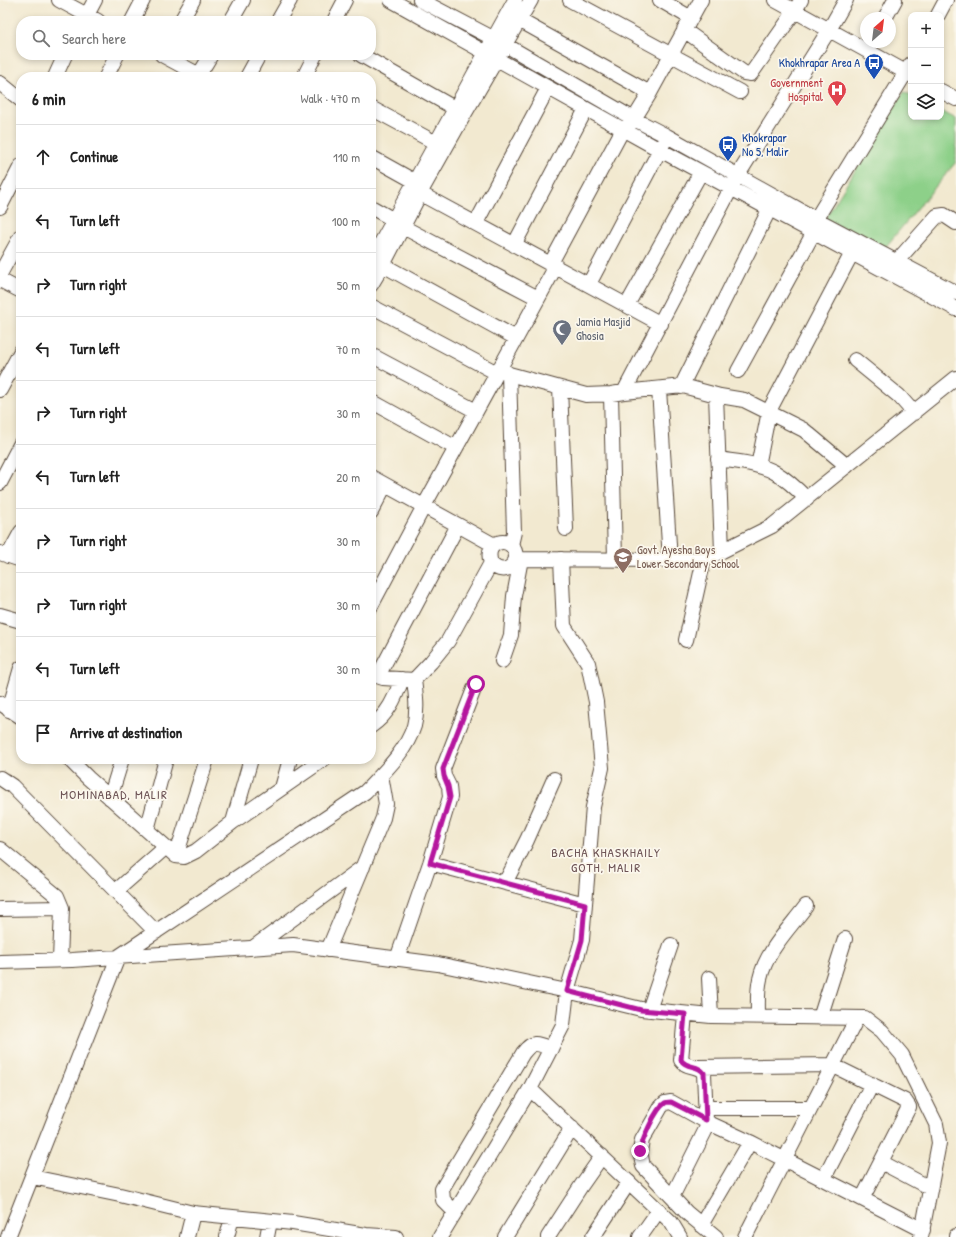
<!DOCTYPE html>
<html lang="en">
<head>
<meta charset="utf-8">
<style>
	body { margin:0; font-family:"Patrick Hand",sans-serif; background:#f2f2f2; color:#222 }
	.controls { position:absolute; right:12px; top:12px; display:grid; overflow:hidden; border-radius:8px; box-shadow:0 2px 6px #0003 }
	.controls button { width:36px; height:36px; display:grid; place-items:center; padding:0; border:0; border-bottom:1px solid #e0e0e0; background:#fff; color:#222; font:20px sans-serif }
	.compass { position:absolute; left:860px; top:12px; width:36px; height:36px; border-radius:50%; background:#fff; box-shadow:0 2px 6px #0003; rotate:28deg }
	.stop { position:absolute; width:12px; height:12px; margin:-9px; border:3px solid #b5179e; border-radius:50%; background:#fff }
	.stop.end { background:#b5179e; border-color:#fff; box-shadow:0 1px 4px #0008 }
	.list { margin:0; padding:0; list-style:none }
	h2 { display:flex; justify-content:space-between; align-items:center; height:52px; margin:0; padding:0 16px; font-size:17px }
	h2 small { font-size:13px; font-weight:400; color:#767676 }
	.list li { display:grid; grid-template-columns:26px 1fr auto; gap:12px; align-items:center; box-sizing:border-box; height:64px; padding:0 16px; border-top:1px solid #e0e0e0 }
	.list b { display:block; font-size:15px; white-space:nowrap }
	.list em { font-size:13px; font-style:normal; color:#767676 }
	.icon { flex:none; width:22px; height:22px; fill:none; stroke:currentColor; stroke-width:2; stroke-linecap:round; stroke-linejoin:round }
	.map { position:relative; flex:none; width:956px; height:1237px; overflow:hidden }
	.search { position:absolute; background:#fff; box-shadow:0 2px 6px #0003; left:16px; top:16px; width:360px; height:44px; display:flex; align-items:center; gap:10px; box-sizing:border-box; padding:0 14px; border-radius:16px; color:#767676; font-size:15px }
	.panel { position:absolute; background:#fff; box-shadow:0 2px 6px #0003; left:16px; top:72px; width:360px; height:692px; border-radius:16px }
	.map>svg:first-child { display:block }
</style>
</head>
<body>
<div class="map">
<svg width="956" height="1237" viewBox="0 0 956 1237">
	<rect width="100%" height="100%" fill="#fbf7ec"/>
	<filter id="ink" filterUnits="userSpaceOnUse"><feTurbulence type="fractalNoise" baseFrequency=".025" numOctaves="2"/><feDisplacementMap in="SourceGraphic" scale="8" xChannelSelector="R" yChannelSelector="G"/><feConvolveMatrix kernelMatrix="1 2 1 2 8 2 1 2 1" color-interpolation-filters="sRGB"/></filter>
	<filter id="wash" filterUnits="userSpaceOnUse"><feTurbulence type="fractalNoise" baseFrequency=".012" numOctaves="4" result="noise"/><feDisplacementMap in="SourceGraphic" scale="16" xChannelSelector="R" yChannelSelector="G"/><feGaussianBlur stdDeviation="0.9" result="paint"/><feColorMatrix in="noise" values="0 0 0 0 0 0 0 0 0 0 0 0 0 0 0 0 0 1.4 0 .05"/><feComposite in="paint" operator="in"/></filter>
	<g filter="url(#wash)">
		<rect width="100%" height="100%" fill="#f2e9d0"/>
		<path fill="#8dd089" stroke="#647d54" d="M904 92 911 95V117H941V111L956 119V162L883 250 825 219Z"/>
	</g>
	<g filter="url(#ink)">
		<g fill="none" stroke-linecap="round" stroke-linejoin="round">
			<g stroke="#564739" stroke-width="16">
				<path id="minor" d="M59 0 98 21
					M391 0 660 150 956 309
					M420 0 504 44 634 119 667 136 816 219 956 293
					M570 0 740 92
					M660 0 691 18
					M775 0 911 75
					M87 15 95 0
					M938 15 946 0
					M885 18 895 0
					M519 20 650 93
					M132 21 143 0
					M181 21 193 0
					M231 21 243 0
					M278 21 290 0
					M334 21 345 0
					M684 30 744 73 751 74 795 11 801 0
					M162 55 203 77
					M361 55 463 113
					M199 75 211 55
					M55 77 65 55
					M106 77 117 55
					M247 77 259 55
					M304 77 315 55
					M0 83 21 100
					M941 91 956 99
					M371 108 436 143
					M371 157 423 186
					M421 194 661 324
					M0 207 21 166
					M371 207 394 220
					M816 219 911 64
					M476 223 548 88
					M403 227 538 298
					M514 245 586 109
					M371 261 515 0
					M897 261 937 216 944 215 956 223
					M551 263 623 129 634 119 650 93 701 0
					M383 265 516 338
					M0 274 21 236
					M0 280 21 291
					M589 284 664 142
					M371 285 383 265 424 186 465 113 531 0
					M627 305 701 172
					M371 306 497 373
					M371 355 476 411
					M855 360 899 396 914 413
					M500 367 509 374 586 395 611 394 624 392 683 386 720 396 744 400 804 430 847 466
					M738 371 814 232
					M509 374 514 532 511 545
					M681 387 774 200
					M560 388 566 529
					M659 389 670 560
					M0 390 21 351
					M624 392 738 175 829 30 846 0
					M611 394 615 559
					M716 395 722 551
					M371 401 456 448
					M718 459C737 462 759 463 776 473 788 480 797 489 807 499
					M758 466 769 411 852 253
					M371 477 494 545
					M0 483 21 443
					M371 512 385 485
					M0 553 21 560
					M8 556 21 532
					M516 559 670 560 704 559 722 551 772 526 956 378
					M371 606 424 506 556 266
					M0 615 21 621
					M686 640 704 559
					M502 661 511 635 514 596 521 559
					M371 674 383 678 414 680 431 662 448 641 491 563C482 538 517 534 516 559 511 571 499 573 491 563
					M378 676 458 525
					M0 703 21 717
					M9 710 21 668
					M371 726C388 715 395 698 402 679
					M69 759 88 778 166 847 176 856 184 857 196 851 233 822 324 759
					M0 778 12 786 156 932
					M282 788 290 759
					M110 798 122 759
					M233 822 251 759
					M147 830 166 759
					M0 849 57 896 62 908 60 960
					M176 856 207 759
					M430 863 585 904
					M505 883 527 840 554 779
					M116 891 166 847
					M0 909 62 908
					M254 947 363 867
					M328 950 383 818 386 804 381 775
					M397 959 430 863 450 797 449 786 444 776 443 769 476 684
					M0 962 72 960 293 945 438 964 567 991 641 1009 711 1016 865 1018 882 1031 902 1055 936 1124 939 1143 921 1237
					M709 978 711 1016
					M649 1010 671 945
					M685 1014 681 1060C687 1069 698 1064 704 1073L706 1120
					M758 1016C758 1004 757 991 760 979 766 951 789 929 806 906
					M820 1018 845 939
					M698 1067 832 1065 905 1101 909 1107 862 1199
					M530 1089 671 1222 680 1237
					M705 1108H811
					M881 1162 930 1188
					M32 1177 120 1195 193 1213 293 1223 366 1235 396 1237
					M821 1178 923 1230
					M672 1197 709 1123
					M455 1212 443 1200 442 1189 523 1053C533 1040 537 1043 551 1049
					M701 1225 750 1142
					M8 1237 118 957 365 792C383 773 406 752 414 726 418 711 416 695 414 680
					M187 1237 193 1213
					M227 1237 232 1217
					M267 1237 270 1221
					M440 1237 530 1089 563 1025 567 991 582 940 593 807 602 768 596 702 588 663 564 626 561 559
					M505 1237 572 1128
					M548 1237 581 1186 602 1156
					M593 1237 629 1182
					M640 1237 659 1210
					M716 1237 687 1213 643 1166 640 1151 642 1140 661 1107 665 1103 671 1102 709 1123 750 1142 821 1178 825 1176 872 1084
					M745 1237 857 1018
					M956 1237V1236"/>
			</g>
			<use href="#minor" stroke="#fff" stroke-width="14"/>
		</g>
	</g>
	<g fill="none" stroke-linecap="round" stroke-linejoin="round" filter="url(#ink)">
		<path stroke="#b5179e" stroke-width="5" d="M476 684 443 769 444 776 448 786 450 797 430 863 585 904 582 940 567 991 641 1010 685 1014 681 1060C687 1069 698 1064 704 1073L706 1120 671 1102C669 1102 666 1102 665 1103 655 1109 642 1141 640 1151"/>
	</g>
	<defs>
		<g id="bus-pin" transform="scale(1)"><path d="M0 17L-7.5 6A9.5 9.5 0 1 1 7.5 6Z" fill="#1a4fb4" stroke="#fbf7ec"/><path d="M-5-6H5V4H4V6H2V4H-2V6H-4V4H-5ZM-3.5-4V0h7V-4ZM-3.5 1.2v1.5H-2V1.2ZM2 1.2v1.5H3.5V1.2Z" fill="#fff"/></g>
		<g id="hospital-pin" transform="scale(1)"><path d="M0 17L-7.5 6A9.5 9.5 0 1 1 7.5 6Z" fill="#e0444e" stroke="#fbf7ec"/><path d="M-5-5h3v3.5h4V-5h3V5h-3V1.5h-4V5h-3Z" fill="#fff"/></g>
		<g id="mosque-pin" transform="scale(1)"><path d="M0 17L-7.5 6A9.5 9.5 0 1 1 7.5 6Z" fill="#6b7280" stroke="#fbf7ec"/><path d="M3.5-4.9A6 6 0 1 0 3.5 4.9A5 5 0 1 1 3.5-4.9Z" fill="#fff"/></g>
		<g id="university-pin" transform="scale(1)"><path d="M0 17L-7.5 6A9.5 9.5 0 1 1 7.5 6Z" fill="#8d6e63" stroke="#fbf7ec"/><path d="M0-5L7-2L0 1L-7-2ZM-4 1L0 2.5L4 1V4Q0 6-4 4Z" fill="#fff"/></g>
	</defs>
	<g fill-rule="evenodd">
		<use href="#bus-pin" x="874" y="63"/>
		<use href="#hospital-pin" x="837" y="90"/>
		<use href="#bus-pin" x="728" y="145"/>
		<use href="#mosque-pin" x="562" y="329"/>
		<use href="#university-pin" x="623" y="557"/>
	</g>
	<g text-anchor="middle" stroke-width="3.5" stroke-linejoin="round" paint-order="stroke">
		<g font-size="12" fill="#164399" stroke="#fbf7ec" text-anchor="end">
			<text x="860" y="67">Khokhrapar Area A</text>
			<text x="742" y="142" text-anchor="start">Khokrapar<tspan x="742" dy="14">No 5, Malir</tspan></text>
		</g>
		<g font-size="12" fill="#be3a42" stroke="#fbf7ec" text-anchor="end">
			<text x="823" y="87">Government<tspan x="823" dy="14">Hospital</tspan></text>
		</g>
		<g font-size="12" fill="#5b616d" stroke="#fbf7ec" text-anchor="start">
			<text x="576" y="326">Jamia Masjid<tspan x="576" dy="14">Ghosia</tspan></text>
		</g>
		<g font-size="12" fill="#785e54" stroke="#fbf7ec" text-anchor="start">
			<text x="637" y="554">Govt. Ayesha Boys<tspan x="637" dy="14">Lower Secondary School</tspan></text>
		</g>
		<g font-size="13" letter-spacing="1" fill="#6b5153" stroke="#fbf7ec">
			<text x="114" y="799">MOMINABAD, MALIR</text>
			<text x="606" y="857">BACHA KHASKHAILY<tspan x="606" dy="15">GOTH, MALIR</tspan></text>
		</g>
	</g>
</svg>
<div class="controls">
<button>+</button>
<button>−</button>
<button><svg class="icon" aria-label="layers" viewBox="0 0 24 24"><path d="M12 4l9 5-9 5-9-5zM3 14l9 5 9-5"/></svg></button>
</div>
<svg class="compass" viewBox="-18 -18 36 36"><path d="M0-13l5 13h-10z" fill="#e53935"/><path d="M0 13l5-13h-10z" fill="#767676"/></svg>
<div class="stop" style="left:476px;top:684px"></div>
<div class="stop end" style="left:640px;top:1151px"></div>
<div class="search"><svg class="icon" aria-label="search" viewBox="0 0 24 24"><circle cx="10" cy="10" r="6"/><path d="M15 15l6 6"/></svg>Search here</div>
<section class="panel">
<h2>6 min<small>Walk · 470 m</small></h2>
<ul class="list">
<li><svg class="icon" aria-label="ahead" viewBox="0 0 24 24"><path d="M12 20V5M6 11l6-6 6 6"/></svg><div><b>Continue</b></div><em>110 m</em></li>
<li><svg class="icon" aria-label="left" viewBox="0 0 24 24"><path d="M17 20v-9H6M10 6l-5 5 5 5"/></svg><div><b>Turn left</b></div><em>100 m</em></li>
<li><svg class="icon" aria-label="right" viewBox="0 0 24 24"><path d="M7 20v-9h11M14 6l5 5-5 5"/></svg><div><b>Turn right</b></div><em>50 m</em></li>
<li><svg class="icon" aria-label="left" viewBox="0 0 24 24"><path d="M17 20v-9H6M10 6l-5 5 5 5"/></svg><div><b>Turn left</b></div><em>70 m</em></li>
<li><svg class="icon" aria-label="right" viewBox="0 0 24 24"><path d="M7 20v-9h11M14 6l5 5-5 5"/></svg><div><b>Turn right</b></div><em>30 m</em></li>
<li><svg class="icon" aria-label="left" viewBox="0 0 24 24"><path d="M17 20v-9H6M10 6l-5 5 5 5"/></svg><div><b>Turn left</b></div><em>20 m</em></li>
<li><svg class="icon" aria-label="right" viewBox="0 0 24 24"><path d="M7 20v-9h11M14 6l5 5-5 5"/></svg><div><b>Turn right</b></div><em>30 m</em></li>
<li><svg class="icon" aria-label="right" viewBox="0 0 24 24"><path d="M7 20v-9h11M14 6l5 5-5 5"/></svg><div><b>Turn right</b></div><em>30 m</em></li>
<li><svg class="icon" aria-label="left" viewBox="0 0 24 24"><path d="M17 20v-9H6M10 6l-5 5 5 5"/></svg><div><b>Turn left</b></div><em>30 m</em></li>
<li><svg class="icon" aria-label="arrive" viewBox="0 0 24 24"><path d="M6 21V4h12l-3 4 3 4H6"/></svg><div><b>Arrive at destination</b></div></li>
</ul>
</section>
</div>
</body>
</html>
